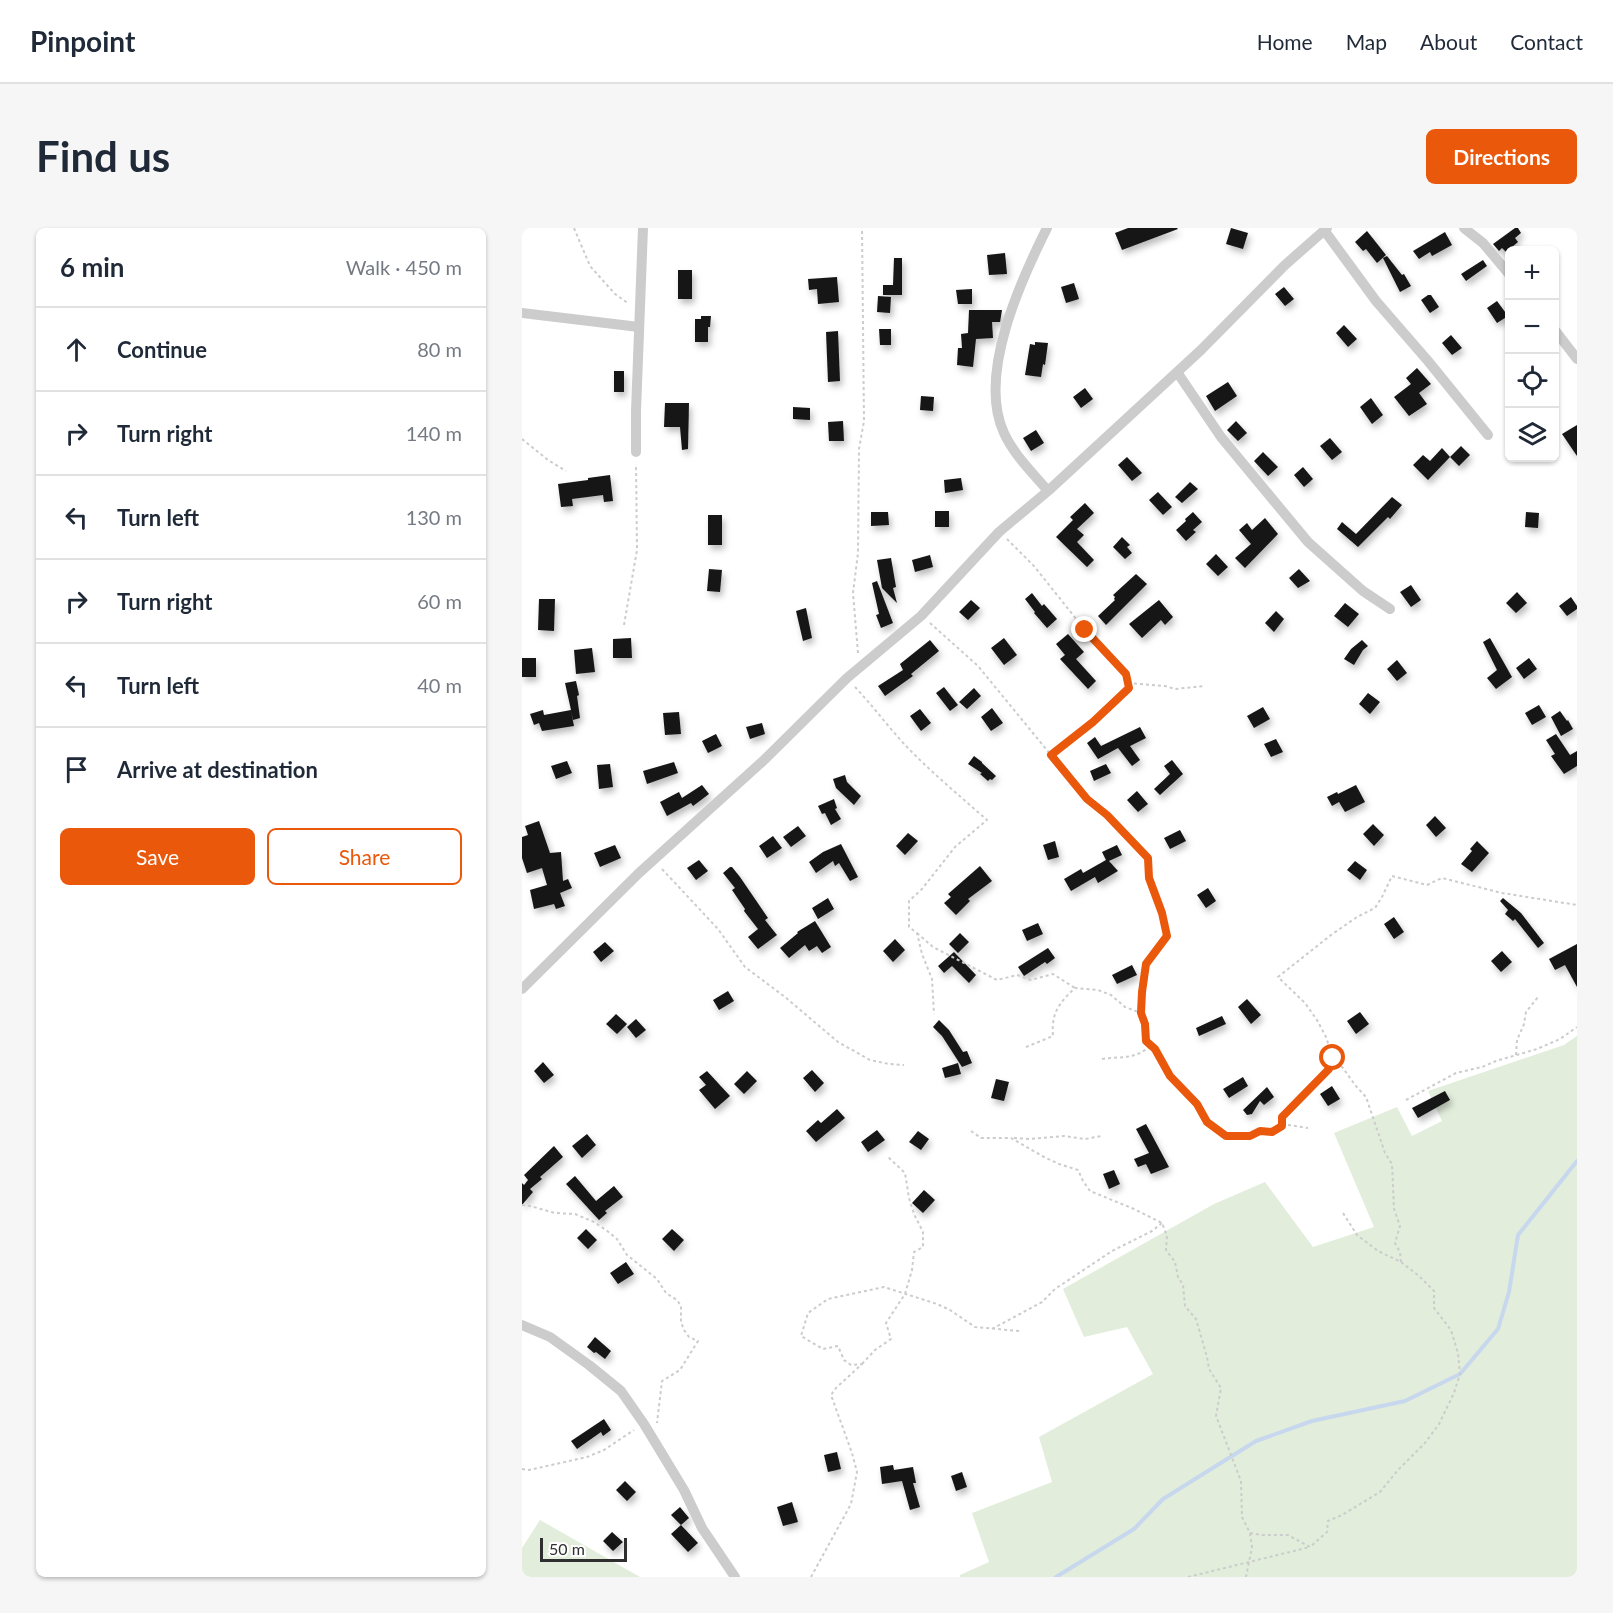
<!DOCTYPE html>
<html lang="en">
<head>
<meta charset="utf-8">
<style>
	body { margin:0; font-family:Lato,sans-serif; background:#f6f6f7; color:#1f2937 }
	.controls { position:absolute; right:18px; top:18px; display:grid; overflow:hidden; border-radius:9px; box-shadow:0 2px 4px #0004 }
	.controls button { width:54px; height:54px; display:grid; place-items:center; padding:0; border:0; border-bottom:2px solid #e0e1e3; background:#fff; color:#1f2937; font:30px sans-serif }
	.scale { position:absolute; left:18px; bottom:15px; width:87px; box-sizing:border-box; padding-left:6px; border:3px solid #2f2f2f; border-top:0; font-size:16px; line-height:21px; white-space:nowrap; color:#2f2f2f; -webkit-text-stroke:4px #fff; paint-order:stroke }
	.stop { position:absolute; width:18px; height:18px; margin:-14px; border:4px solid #ea580c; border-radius:50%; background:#fff }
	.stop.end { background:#ea580c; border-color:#fff; box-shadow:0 2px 6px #0008 }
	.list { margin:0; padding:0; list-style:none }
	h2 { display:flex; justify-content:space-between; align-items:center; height:78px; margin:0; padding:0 24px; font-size:26px }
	h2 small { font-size:20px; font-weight:400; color:#747a83 }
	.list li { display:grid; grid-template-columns:39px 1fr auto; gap:18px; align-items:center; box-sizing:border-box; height:84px; padding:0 24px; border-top:2px solid #e0e1e3 }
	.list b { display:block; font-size:22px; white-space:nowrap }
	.list em { font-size:20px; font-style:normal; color:#747a83 }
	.actions { display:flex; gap:12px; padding:18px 24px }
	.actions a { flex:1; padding:14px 0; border:2px solid #ea580c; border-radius:9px; text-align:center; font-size:21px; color:#ea580c }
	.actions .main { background:#ea580c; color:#fff }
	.icon { flex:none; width:33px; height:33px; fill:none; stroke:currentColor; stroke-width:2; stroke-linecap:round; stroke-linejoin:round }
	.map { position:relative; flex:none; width:1055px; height:1349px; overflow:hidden; border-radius:9px }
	header { display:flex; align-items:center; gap:36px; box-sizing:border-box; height:84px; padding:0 30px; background:#fff; border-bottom:2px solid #e0e1e3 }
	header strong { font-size:28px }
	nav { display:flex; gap:33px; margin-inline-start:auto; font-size:21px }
	.intro { display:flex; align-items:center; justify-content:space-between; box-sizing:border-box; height:144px; padding:0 36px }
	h1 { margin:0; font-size:42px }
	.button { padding:15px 27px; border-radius:9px; background:#ea580c; color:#fff; font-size:21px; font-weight:700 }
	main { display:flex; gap:36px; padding:0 36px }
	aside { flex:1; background:#fff; border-radius:9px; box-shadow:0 2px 4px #0004 }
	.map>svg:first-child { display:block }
</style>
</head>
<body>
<header>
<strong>Pinpoint</strong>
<nav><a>Home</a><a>Map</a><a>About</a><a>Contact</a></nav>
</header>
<div class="intro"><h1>Find us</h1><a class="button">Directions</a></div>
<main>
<aside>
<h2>6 min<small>Walk · 450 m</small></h2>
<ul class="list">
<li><svg class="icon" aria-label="ahead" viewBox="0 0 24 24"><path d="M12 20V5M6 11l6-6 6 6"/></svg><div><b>Continue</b></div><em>80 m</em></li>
<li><svg class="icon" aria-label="right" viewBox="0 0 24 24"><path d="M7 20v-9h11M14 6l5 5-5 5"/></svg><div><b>Turn right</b></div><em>140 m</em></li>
<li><svg class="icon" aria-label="left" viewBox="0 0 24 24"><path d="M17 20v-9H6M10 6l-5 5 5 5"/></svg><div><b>Turn left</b></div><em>130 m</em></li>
<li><svg class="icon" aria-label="right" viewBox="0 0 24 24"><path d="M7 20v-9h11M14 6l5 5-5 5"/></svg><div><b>Turn right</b></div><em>60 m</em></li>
<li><svg class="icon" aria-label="left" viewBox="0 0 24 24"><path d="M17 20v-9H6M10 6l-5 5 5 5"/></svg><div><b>Turn left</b></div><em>40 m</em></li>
<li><svg class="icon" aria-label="arrive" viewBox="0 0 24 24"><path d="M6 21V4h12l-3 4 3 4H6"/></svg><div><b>Arrive at destination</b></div></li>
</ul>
<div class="actions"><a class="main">Save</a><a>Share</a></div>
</aside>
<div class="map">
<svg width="1055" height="1349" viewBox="0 0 1055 1349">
	<defs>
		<filter id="shadow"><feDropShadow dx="2.5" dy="4.5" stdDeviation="3" flood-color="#0004"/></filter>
	</defs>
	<rect width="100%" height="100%" fill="#fff"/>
	<path fill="#e2eddb" d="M1055 808V1349H438V1347L467 1334 450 1285 530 1254 517 1209 631 1146 605 1099 562 1109 541 1061 692 976 743 954 791 1019 852 999 812 905 875 879 890 908 920 893 906 863 1042 817Z
		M18 1292 118 1349H0V1320Z"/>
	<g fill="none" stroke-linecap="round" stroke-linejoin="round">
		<path stroke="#c7d8ee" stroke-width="4" d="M534 1349 612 1301 641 1271 734 1213 790 1193 883 1173 938 1146 976 1101 987 1064 996 1007 1055 933"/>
	</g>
	<path fill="#161616" filter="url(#shadow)" d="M606 0H655L656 1 600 22 593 5Z
		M709 0 726 5 721 21 704 16Z
		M993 0H996L999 5 993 10 996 14 984 24 980 20 977 23 971 16Z
		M845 3 864 27 855 35 844 21 841 23 833 14Z
		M923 4 930 17 910 28 908 24 897 31 891 23Z
		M483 25 485 46 467 47 465 27Z
		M865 28 880 47 882 46 889 58 878 64 861 30Z
		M372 30H380V67H361V57H371Z
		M961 32 965 38 944 53 939 46Z
		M156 42H170V71H156Z
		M315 49 317 74 296 76 295 61 287 62 286 51Z
		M552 55 557 71 544 75 539 59Z
		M762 59 772 71 763 78 753 66Z
		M450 61V76H436L434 62Z
		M906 67H909L917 79 908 85 899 72Z
		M356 68 369 69 368 85 355 84Z
		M975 73 986 88 975 95 965 80Z
		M447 82H480L478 94H470L471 110 454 111 451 139 435 137 436 120H440L439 106 446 105Z
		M179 88H189L188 99H186V114H173V91H179Z
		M822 97 835 111 826 119 814 105Z
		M357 101H369V117H358Z
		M316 103 318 153 306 154 304 104Z
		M929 107 940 120 930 127 920 115Z
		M513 114 526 115 523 137 521 136 519 149 503 147 508 116 513 117Z
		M895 140 909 156 897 165 905 176 887 188 872 169 889 156 884 150Z
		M92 143H102V164H92Z
		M706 154 715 168 693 183 684 168Z
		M563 160 571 171 559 180 551 169Z
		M399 168 412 169 411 183 398 182Z
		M849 170 861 187 850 196 838 179Z
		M143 175H167L166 221 160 222 158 199H142Z
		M271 179 288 180V192L271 191Z
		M321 193 322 213H307L306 194Z
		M714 193 725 205 716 213 705 202Z
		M1055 197V228L1040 206Z
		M514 202 522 215 509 223 501 210Z
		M808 210 820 224 810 232 798 218Z
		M939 218 948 227 937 238 928 229 906 252 891 237 901 227 908 233 920 220 928 229Z
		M741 224 756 239 746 248 732 233Z
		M605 229 620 245 610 253 596 237Z
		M781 239 791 251 782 259 772 247Z
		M88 247 91 273 82 274 81 267 50 271 51 278 39 279 36 256 66 252V250Z
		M439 250 441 262 423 265 422 252Z
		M668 254 676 261 660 275 653 269Z
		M636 264 650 279 641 287 627 272Z
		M870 269 880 277 868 291 866 289 836 319 815 301 820 294 834 306Z
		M563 275 572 285 555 301 562 307 555 314 572 332 565 339 534 309 551 292 548 289Z
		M413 283H427V299H413Z
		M349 284H366L367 297 349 298Z
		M671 284 680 294 671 302 674 304 664 313 654 302 664 293 663 291Z
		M1004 284 1017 285 1016 300 1003 299Z
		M186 287H200V317H186Z
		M743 290 756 306 723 340 713 330 729 316 717 302 725 295 730 302Z
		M600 309 608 317 605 319 610 325 603 331 591 319Z
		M694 326 706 339 696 348 684 336Z
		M408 327 411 339 393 344 390 332Z
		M369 330 374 359 371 360 375 375 360 360 355 332Z
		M187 341 200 342 198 364 185 363Z
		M777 341 788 353 776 360 767 350Z
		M614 346 625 356 584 397 576 388 593 372 592 371 593 369 591 367Z
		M355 353 371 395 359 400 354 387 357 386 350 355Z
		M889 357 899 372 889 379 878 364Z
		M995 364 1005 375 994 385 984 375Z
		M510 365 520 378 522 376 535 391 525 400 512 385 513 384 503 371Z
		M1049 369 1055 378V381L1045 388 1037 378Z
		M17 371H33L32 403 16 402Z
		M449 372 458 380 446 392 437 384Z
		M637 372 651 389 643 397 639 392 620 410 607 396Z
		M823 375 837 386 826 399 812 388Z
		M284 380 290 410 281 413 274 383Z
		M754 383 762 391 752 404 743 395Z
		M546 406 562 424 554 431 574 453 566 461 538 431 543 427 534 416Z
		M109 410 110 430H91V411Z
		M482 410 495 427 482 437 469 420Z
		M968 410 990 449 974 461 965 450 975 442 961 414Z
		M408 412 417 423 389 446 391 448 363 468 356 458 381 442 378 436Z
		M840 412 846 418 841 422 832 437 822 431 829 421Z
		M70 420 73 444 54 446 52 422Z
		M0 430H14V449H0Z
		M1007 430 1015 441 1002 451 994 440Z
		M875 432 885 445 875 453 865 441Z
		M54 453 57 467 55 468 58 490 51 492 49 483 52 498 20 503 17 495 12 497 8 486 21 482 22 487 49 482 43 455Z
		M422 459 436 477 428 483 414 465Z
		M452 460 459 468 445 481 437 474Z
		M846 465 858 474 848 486 837 476Z
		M1017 477 1024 489 1010 497 1003 485Z
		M741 479 748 491 732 500 725 488Z
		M470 480 481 495 469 503 459 489Z
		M398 481 409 495 399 503 388 488Z
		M1038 483 1045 493 1046 492 1051 501 1039 508 1029 489Z
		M157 484 159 506 143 507 141 485Z
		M240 495 243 506 228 511 224 499Z
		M618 499 624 510 608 518 618 532 610 538 596 520 576 531 565 515 573 509 579 518Z
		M194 506 200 518 186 525 180 513Z
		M1034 506 1048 527 1055 523V538L1042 546 1029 528 1033 526 1024 512Z
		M754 511 761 524 749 529 742 516Z
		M452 528 460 534V535L474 548 470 552 468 551 466 553 458 546 460 545 446 536Z
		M650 532 661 546 638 567 632 561 648 546 642 538Z
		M45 533 50 545 34 551 29 538Z
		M152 534 156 545 125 556 121 543Z
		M88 536 91 559 77 561 75 537Z
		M584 536 589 545 572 553 568 543Z
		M323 547 325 554 339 568 332 577 314 560 311 551Z
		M180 557 187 566 171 578 169 575 145 588 138 574 157 564 160 570Z
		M834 557 843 574 823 584 817 574 810 578 805 569 815 564 816 566Z
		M615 563 626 576 616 584 605 572Z
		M312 571 315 580 313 581 319 591 309 597 303 585 300 586 296 578Z
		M913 588 924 600 914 609 904 597Z
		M17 593 28 625 39 624 41 653 46 651 50 660 38 665 43 678 34 681 32 676 12 681 8 662 25 657 20 640 5 645 0 630V609L6 607 3 598Z
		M851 596 862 607 852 618 841 606Z
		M276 598 284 608 269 619 261 609Z
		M658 602 664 613 648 621 642 610Z
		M386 605 396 613 383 627 374 618Z
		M251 608 260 620 245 630 237 618Z
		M533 613 537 629 526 632 521 617Z
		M955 613 967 625 950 644 939 636 950 623 948 621Z
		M319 616 336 649 328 653 317 635 313 638 311 633 294 645 287 634 301 624Z
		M93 617 99 630 78 639 72 625Z
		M595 617 600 627 587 633 596 643 576 655 573 649 549 663 542 651 559 641 561 645 584 632 580 624Z
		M177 632 186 643 174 652 165 640Z
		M833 633 845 642 838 652 825 642Z
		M458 638 470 653 446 671 448 673 434 687 422 675 429 669 426 666Z
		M208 639H210L218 649 246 690 243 692 255 707 236 721 226 709 236 701 222 683 223 681 210 662 213 660 201 645Z
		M686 660 694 673 684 680 675 667Z
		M306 670 312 681 296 691 290 680Z
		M981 670 999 685 1022 715 1016 720 993 691 991 693 983 686 986 682 978 673Z
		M872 689 882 704 872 711 862 696Z
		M293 693 309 719 300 725 295 718 287 723 283 717 267 730 258 720 276 705 275 704Z
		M516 695 521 706 505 713 500 702Z
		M438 705 447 714 436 725 427 716Z
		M373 711 383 722 371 734 361 723Z
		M83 714 92 723 79 734 71 724Z
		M1055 716V759L1043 737 1033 742 1027 731Z
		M526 720 533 730 525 736 523 734 502 748 496 739Z
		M980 723 990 734 979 744 969 733Z
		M432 724 454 747 447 755 430 738 422 745 416 738Z
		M610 737 615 747 595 756 590 747Z
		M206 763 212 773 197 782 191 772Z
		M725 771 739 787 729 796 716 779Z
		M838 784 847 796 834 806 825 793Z
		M94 786 105 796 95 806 84 796Z
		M700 788 704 796 677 808 674 800Z
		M114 791 124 802 114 810 105 799Z
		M417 792 427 802 441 824 445 823 450 835 440 839 420 808 411 799Z
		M21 834 32 847 22 855 12 843Z
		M436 835 439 846 423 850 420 840Z
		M290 842 302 855 293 864 281 850Z
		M185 843 208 868 193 881 177 862 184 857 177 849Z
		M225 843 235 853 222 866 212 856Z
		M721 849 726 858 707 870 701 861Z
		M474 851 487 854 482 873 469 870Z
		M810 858 818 871 806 878 798 866Z
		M745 859 752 869 742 877 738 873 730 886 725 887 721 882Z
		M923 863 928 872 896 890 890 880Z
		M315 881 323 890 294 914 284 903 296 892 299 895Z
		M624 896 647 939 629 946 624 936 616 939 612 931 627 925 614 901Z
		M355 902 363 912 346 924 339 914Z
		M396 903 407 911 399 922 387 914Z
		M65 906 74 917 60 930 50 918Z
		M32 918 41 929 18 949 20 951 8 961 11 964 0 977V955L2 957 6 952 2 947Z
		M592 942 598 956 587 961 581 946Z
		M53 948 74 973 92 958 101 969 83 983 85 985 77 992 44 956Z
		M402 962 413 972 401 985 390 975Z
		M64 1001 75 1012 66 1021 55 1010Z
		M150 1001 162 1012 152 1023 140 1011Z
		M104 1034 112 1046 96 1056 88 1045Z
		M73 1109 89 1123 83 1131 74 1124 72 1125 65 1119Z
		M82 1191 89 1202 81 1208 79 1204 55 1221 49 1213Z
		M315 1224 319 1241 306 1244 302 1227Z
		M371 1237 372 1242 391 1239 394 1255H391L398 1279 388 1282 380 1253 360 1256 358 1239Z
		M440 1244 445 1259 434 1263 429 1248Z
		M103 1253 114 1264 105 1273 94 1262Z
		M270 1274 276 1294 261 1298 255 1279Z
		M158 1279 167 1290 159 1297 176 1315 166 1324 149 1306 159 1297 149 1287Z
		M90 1304 101 1314 91 1323 81 1313Z"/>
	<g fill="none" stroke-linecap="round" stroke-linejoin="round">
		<path stroke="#ccc" stroke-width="2" stroke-dasharray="3 3" stroke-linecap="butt" d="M52 0 68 38 93 66 107 76
			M0 211 26 232 44 243
			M485 311 512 338 563 402 604 446 607 460 571 494 529 527
			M408 395 456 438 565 571 586 587 626 630 627 650 640 685 645 708 624 736 620 764 619 785
			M102 397 115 322 114 236
			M336 425 331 365 336 325 337 221 342 193 340 0
			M606 455 643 458 653 461 683 458
			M333 459C351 478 367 500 385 519 410 545 438 568 465 592L433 619 400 661 387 673V699L395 705 400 726 410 751 412 786
			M140 641 196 701 223 739 263 769 316 814 348 832 367 836 382 837
			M395 705 411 719 475 752 495 747 509 752 531 746 553 760
			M504 819 531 808C529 785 537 775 553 760L576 762 589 767 603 779 619 785 623 796 624 813 629 818
			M994 827 995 812 1002 796 1004 784 1016 769
			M580 831C601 828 611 832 629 818L633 821 648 848 675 876 685 894 704 908 717 906 728 908 738 903 750 904 760 898 761 889 807 841 811 830
			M884 872 934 845 960 839 974 833 1015 821 1038 811 1055 799
			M760 898 767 897 786 900
			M449 903 459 910H489L520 928 537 936 556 942 561 953 568 963 612 981 640 995 645 1008 644 1022 653 1034 656 1049 661 1057 663 1078 674 1091 685 1129 687 1141 699 1160 694 1188 719 1253 720 1289 728 1305 730 1319 724 1349
			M492 910 507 911 542 908 563 911 580 908
			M0 977 8 978 33 985 53 986 72 994 84 1002 95 1011 105 1027 135 1051 144 1065 155 1072 159 1078V1094L162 1102 167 1109 176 1113 158 1142 140 1153 135 1195
			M879 1034 878 1024 873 1015 878 998 872 981 870 936 863 925 844 869 833 857 821 840 811 830 804 809 795 792 783 775 756 749 809 707 835 689 853 680 860 669 870 648 905 657 920 650 980 665 1055 677
			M470 1101 520 1074 533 1061 590 1023 630 1003 640 995
			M340 1136 353 1122 369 1111 364 1095 383 1066 390 1042 392 1024 401 1019V1004L392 986 387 970 383 945 365 928
			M0 1241 7 1242 65 1229 82 1222 112 1202
			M728 1305 740 1307H766L788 1319 805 1304 806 1293 820 1287 858 1264 876 1242 903 1215 917 1196 932 1165 938 1146 936 1125 929 1102 912 1080V1063L897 1048 879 1034 856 1023 835 1007 821 985
			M289 1349 329 1276 335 1244 330 1225 309 1167 314 1160 340 1136 329 1137 322 1132 316 1118 301 1121 279 1108 286 1085 306 1071 362 1059 415 1076 428 1082 453 1099 497 1103
			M666 1349 788 1319"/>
		<path stroke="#ccc" stroke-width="10" d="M525 0C499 52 455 147 482 205 492 227 510 244 526 263
			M942 0 961 15 987 46
			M802 2 854 73 906 133 966 207
			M0 85 117 99
			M1032 101 1055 131
			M655 144 699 209 786 314 841 363 868 381
			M114 224V183L121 0
			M0 761 117 645 241 533 325 450 399 388 477 304 526 263 679 122 763 37 805 0
			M0 1097 28 1109 67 1137 99 1163 122 1196 162 1262 180 1300 213 1349"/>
	</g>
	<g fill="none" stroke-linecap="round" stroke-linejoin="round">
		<path stroke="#ea580c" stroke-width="8" d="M563 402 604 446 607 460 571 494 529 527 565 571 585 587 626 630 627 650 640 685 645 708 624 736 620 764 619 785 623 796 624 813 633 821 648 848 675 876 685 894 704 908H728L738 903 750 904 760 898V889L807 841 811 830"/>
	</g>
</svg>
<div class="controls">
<button>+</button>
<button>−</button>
<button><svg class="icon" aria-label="locate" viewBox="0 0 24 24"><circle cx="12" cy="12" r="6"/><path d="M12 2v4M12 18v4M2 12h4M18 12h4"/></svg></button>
<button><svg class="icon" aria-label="layers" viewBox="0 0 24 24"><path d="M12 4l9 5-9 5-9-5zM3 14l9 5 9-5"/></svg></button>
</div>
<div class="scale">50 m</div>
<div class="stop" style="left:811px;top:830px"></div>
<div class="stop end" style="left:563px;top:402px"></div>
</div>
</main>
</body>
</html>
